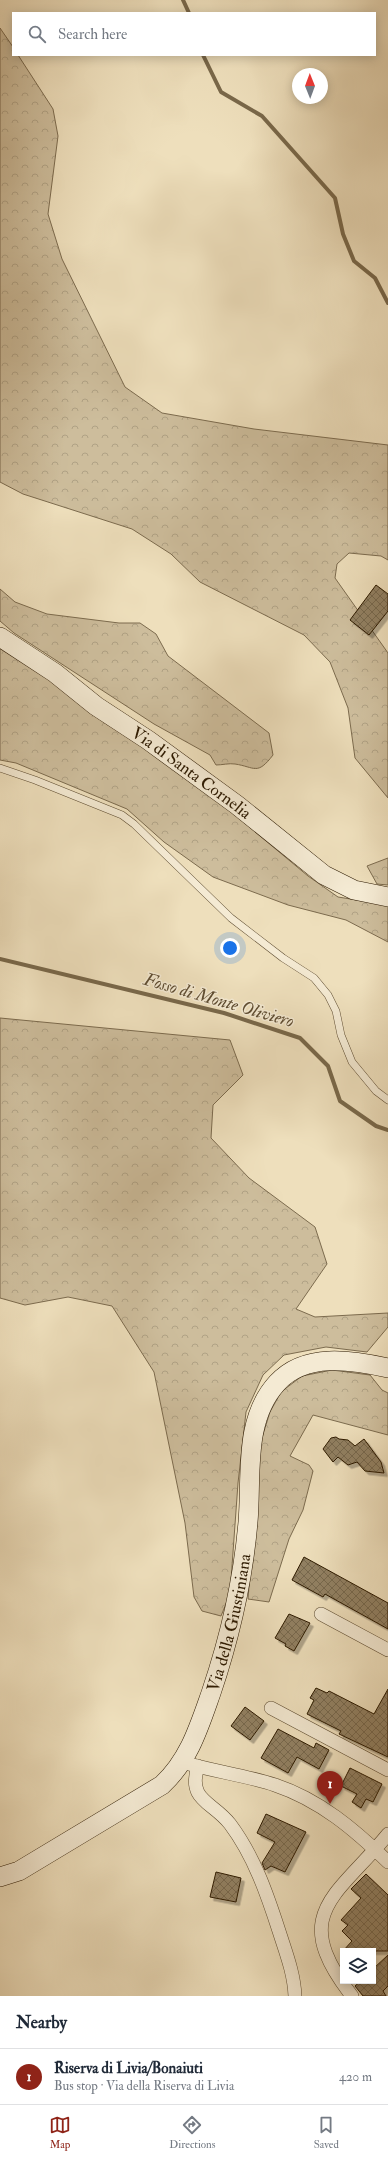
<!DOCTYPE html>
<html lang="en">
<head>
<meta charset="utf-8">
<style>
	body { margin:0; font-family:"IM FELL Double Pica",serif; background:#f2f2f3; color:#1f2937 }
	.controls { position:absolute; right:12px; bottom:12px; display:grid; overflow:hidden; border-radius:0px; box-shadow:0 2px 10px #0003 }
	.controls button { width:36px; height:36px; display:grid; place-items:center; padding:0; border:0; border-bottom:1px solid #e0e1e3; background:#fff; color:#1f2937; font:20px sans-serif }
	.compass { position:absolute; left:292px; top:68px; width:36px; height:36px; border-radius:50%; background:#fff; box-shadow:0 2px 10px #0003; rotate:359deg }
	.you { position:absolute; left:230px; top:948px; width:14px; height:14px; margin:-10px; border:3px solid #fff; border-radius:50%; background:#1a73e8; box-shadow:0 0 0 6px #1a73e833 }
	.badge { display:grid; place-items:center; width:26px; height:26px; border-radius:50%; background:#8f2418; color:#fff; font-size:13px; font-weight:700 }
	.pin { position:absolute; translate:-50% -33px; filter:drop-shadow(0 1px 2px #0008) }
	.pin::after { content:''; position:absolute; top:21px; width:14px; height:12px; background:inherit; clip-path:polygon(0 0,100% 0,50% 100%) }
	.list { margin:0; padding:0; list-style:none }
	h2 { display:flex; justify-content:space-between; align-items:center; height:52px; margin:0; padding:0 16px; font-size:17px }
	h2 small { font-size:13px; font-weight:400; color:#747a83 }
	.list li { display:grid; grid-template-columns:26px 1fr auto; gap:12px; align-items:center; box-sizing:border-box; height:56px; padding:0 16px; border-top:1px solid #e0e1e3 }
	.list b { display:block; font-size:15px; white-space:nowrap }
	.list p { margin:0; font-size:13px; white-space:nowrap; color:#747a83 }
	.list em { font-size:13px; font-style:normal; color:#747a83 }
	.icon { flex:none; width:22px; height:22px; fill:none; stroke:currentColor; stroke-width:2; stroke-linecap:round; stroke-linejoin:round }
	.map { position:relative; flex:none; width:388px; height:1996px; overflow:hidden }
	.search { position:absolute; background:#fff; box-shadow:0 2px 10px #0003; left:12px; right:12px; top:12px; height:44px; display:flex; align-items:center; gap:10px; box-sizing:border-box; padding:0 14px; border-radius:0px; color:#747a83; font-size:15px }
	.sheet { height:108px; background:#fff }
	nav { display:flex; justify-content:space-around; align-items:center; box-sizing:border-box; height:56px; border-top:1px solid #e0e1e3; background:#fff; font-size:11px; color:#747a83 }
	nav a { display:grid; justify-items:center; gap:2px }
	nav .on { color:#8f2418 }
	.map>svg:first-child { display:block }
</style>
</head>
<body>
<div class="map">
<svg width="388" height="1996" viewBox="0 0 388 1996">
	<defs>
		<pattern id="forest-crowns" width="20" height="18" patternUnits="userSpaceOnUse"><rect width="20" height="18" fill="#cdbd9c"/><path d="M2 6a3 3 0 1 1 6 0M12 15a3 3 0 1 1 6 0" fill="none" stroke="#b0a285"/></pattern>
		<pattern id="building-cross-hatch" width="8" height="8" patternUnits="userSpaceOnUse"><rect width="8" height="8" fill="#918062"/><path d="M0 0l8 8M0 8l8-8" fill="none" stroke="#77684e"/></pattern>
		<filter id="shadow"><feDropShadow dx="3.5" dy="3.5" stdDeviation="0" flood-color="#0004"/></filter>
	</defs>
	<rect width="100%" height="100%" fill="#eedfbc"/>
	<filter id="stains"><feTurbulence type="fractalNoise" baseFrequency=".005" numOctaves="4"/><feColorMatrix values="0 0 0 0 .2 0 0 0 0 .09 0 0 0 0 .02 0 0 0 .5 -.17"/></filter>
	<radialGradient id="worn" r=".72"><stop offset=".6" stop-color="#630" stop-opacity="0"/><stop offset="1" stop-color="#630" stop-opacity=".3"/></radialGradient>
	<path fill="url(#forest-crowns)" stroke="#7c6b4e" d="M0 28 13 47V55H18L53 109 58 136 48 214 62 259 125 387 162 413 254 429 388 445V560L381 556 349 553 337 564 335 578 388 653V798L355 758 348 708 330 662 304 635 200 582 171 554 132 529 23 494 0 482Z
		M0 589 15 602 47 614 119 623H140L156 634 168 656 269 733 273 755C257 776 255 767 235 764 229 763 222 765 216 765L210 755 154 724 14 633 0 621Z
		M0 646 51 680 224 806 308 876 338 897 388 905V942L346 920 288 905 213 877 164 842 127 809 16 763 0 760Z
		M388 858V885L377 884 367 866Z
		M0 1018 230 1040 243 1075 213 1105 211 1138 249 1178 315 1227 327 1264 296 1309 315 1317 388 1313V1327L367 1352 326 1347 284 1355 263 1375 246 1412 238 1483 230 1594 221 1616 202 1611 194 1597 185 1523 154 1372 112 1306 68 1297 25 1305 0 1298Z
		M332 1370 370 1375 382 1390 388 1393V1435L313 1415 290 1456 309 1465 313 1471 303 1510 289 1539 269 1602 248 1599 261 1441 270 1412 281 1392 302 1376Z"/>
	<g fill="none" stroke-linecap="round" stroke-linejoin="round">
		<path stroke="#79684a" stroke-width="4" d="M183 0 189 13
			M203 55 221 92 262 116 335 198 343 234 354 261 375 278 388 303
			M0 959 224 1013 300 1038 328 1066 340 1101 376 1126 388 1130"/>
	</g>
	<path fill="url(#building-cross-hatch)" stroke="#2c1900" filter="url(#shadow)" d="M376 585 388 594V611L369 635 350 620Z
		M336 1437 339 1439 348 1440 355 1446 364 1439 381 1462 384 1473 365 1471 357 1462 348 1465 338 1457 333 1462 323 1449 331 1438Z
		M304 1557 388 1603V1629L325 1594 323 1597 292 1580Z
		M289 1614 310 1623 294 1651 285 1646 286 1644 275 1638Z
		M316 1688 327 1693 329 1691 374 1714 388 1689V1757L339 1734 341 1731 307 1714 314 1700 310 1698Z
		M245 1707 264 1721 250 1740 231 1726Z
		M278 1729 314 1748 316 1743 329 1750 319 1769 297 1757 288 1773 261 1758Z
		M350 1768 382 1784 373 1802 366 1799 361 1808 352 1802 357 1794 341 1786Z
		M266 1814 306 1832 285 1872 271 1866 265 1870 262 1863 275 1842 257 1833Z
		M216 1872 241 1878 236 1902 210 1897Z
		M366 1874 388 1895V1951H343L352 1941 342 1931 348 1925 341 1920 361 1898 351 1889Z
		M388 1955V1986L383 1991 386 1996H363L355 1986 361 1981H373V1969Z"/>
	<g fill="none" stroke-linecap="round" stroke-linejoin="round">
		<g stroke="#5c4a2f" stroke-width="8">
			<path id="lane" d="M0 768 35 780 122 815 134 824 231 918 283 958 314 978 328 995 336 1011 341 1035 352 1062 376 1091 388 1100"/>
		</g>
		<g stroke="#5c4a2f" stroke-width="14">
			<path id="street" d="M321 1614 388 1650
				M271 1708 388 1770
				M189 1764C218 1772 248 1776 275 1785 320 1800 355 1830 388 1862
				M198 1766C187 1801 212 1801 230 1824 254 1856 267 1894 279 1931 286 1953 294 1973 295 1996
				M352 1996C287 1913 338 1896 388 1834"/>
		</g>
		<g stroke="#2c1900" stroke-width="20">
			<g id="secondary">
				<path id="s1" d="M0 637 55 673 96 706 148 740 237 805 324 875 354 890 388 897"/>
				<path id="s2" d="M0 1877 19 1871 162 1785C189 1760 199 1727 211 1693 230 1637 243 1581 248 1522 252 1476 243 1420 277 1383 305 1352 352 1360 388 1368"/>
			</g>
		</g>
		<use href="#lane" stroke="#f4ead3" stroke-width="7"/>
		<use href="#street" stroke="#f4ead3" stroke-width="13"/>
		<use href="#secondary" stroke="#f4ead3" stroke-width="19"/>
	</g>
	<g text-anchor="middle" stroke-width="3" stroke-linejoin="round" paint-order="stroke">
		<g font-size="17" fill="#2c1900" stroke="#f4ead3">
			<text dy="6" stroke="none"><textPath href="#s1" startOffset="235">Via di Santa Cornelia</textPath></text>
			<text dy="6" stroke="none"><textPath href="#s2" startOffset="365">Via della Giustiniana</textPath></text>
		</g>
		<g font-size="18" font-style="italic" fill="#5f4d32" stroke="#f4ead3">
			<text transform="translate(219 1000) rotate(16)" y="6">Fosso di Monte Oliviero</text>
		</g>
	</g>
	<rect width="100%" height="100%" filter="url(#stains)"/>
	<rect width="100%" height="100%" fill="url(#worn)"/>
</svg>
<div class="controls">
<button><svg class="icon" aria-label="layers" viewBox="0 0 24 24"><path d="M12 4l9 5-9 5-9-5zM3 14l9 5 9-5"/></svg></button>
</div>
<svg class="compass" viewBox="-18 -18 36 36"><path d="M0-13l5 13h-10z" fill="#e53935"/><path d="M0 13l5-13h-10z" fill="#747a83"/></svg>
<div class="you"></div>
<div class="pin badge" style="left:330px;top:1804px">1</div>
<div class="search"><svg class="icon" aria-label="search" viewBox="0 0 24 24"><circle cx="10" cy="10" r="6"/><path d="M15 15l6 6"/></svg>Search here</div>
</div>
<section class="sheet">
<h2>Nearby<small></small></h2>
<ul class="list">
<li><span class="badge">1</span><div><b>Riserva di Livia/Bonaiuti</b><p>Bus stop · Via della Riserva di Livia</p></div><em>420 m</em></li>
</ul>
</section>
<nav>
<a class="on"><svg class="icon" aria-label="map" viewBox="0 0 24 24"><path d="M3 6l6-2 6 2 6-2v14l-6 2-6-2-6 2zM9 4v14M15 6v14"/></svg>Map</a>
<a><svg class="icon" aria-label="directions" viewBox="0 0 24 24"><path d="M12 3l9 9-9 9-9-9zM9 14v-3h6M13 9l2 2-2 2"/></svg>Directions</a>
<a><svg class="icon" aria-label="saved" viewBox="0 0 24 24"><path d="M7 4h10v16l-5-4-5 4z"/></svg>Saved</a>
</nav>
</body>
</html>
